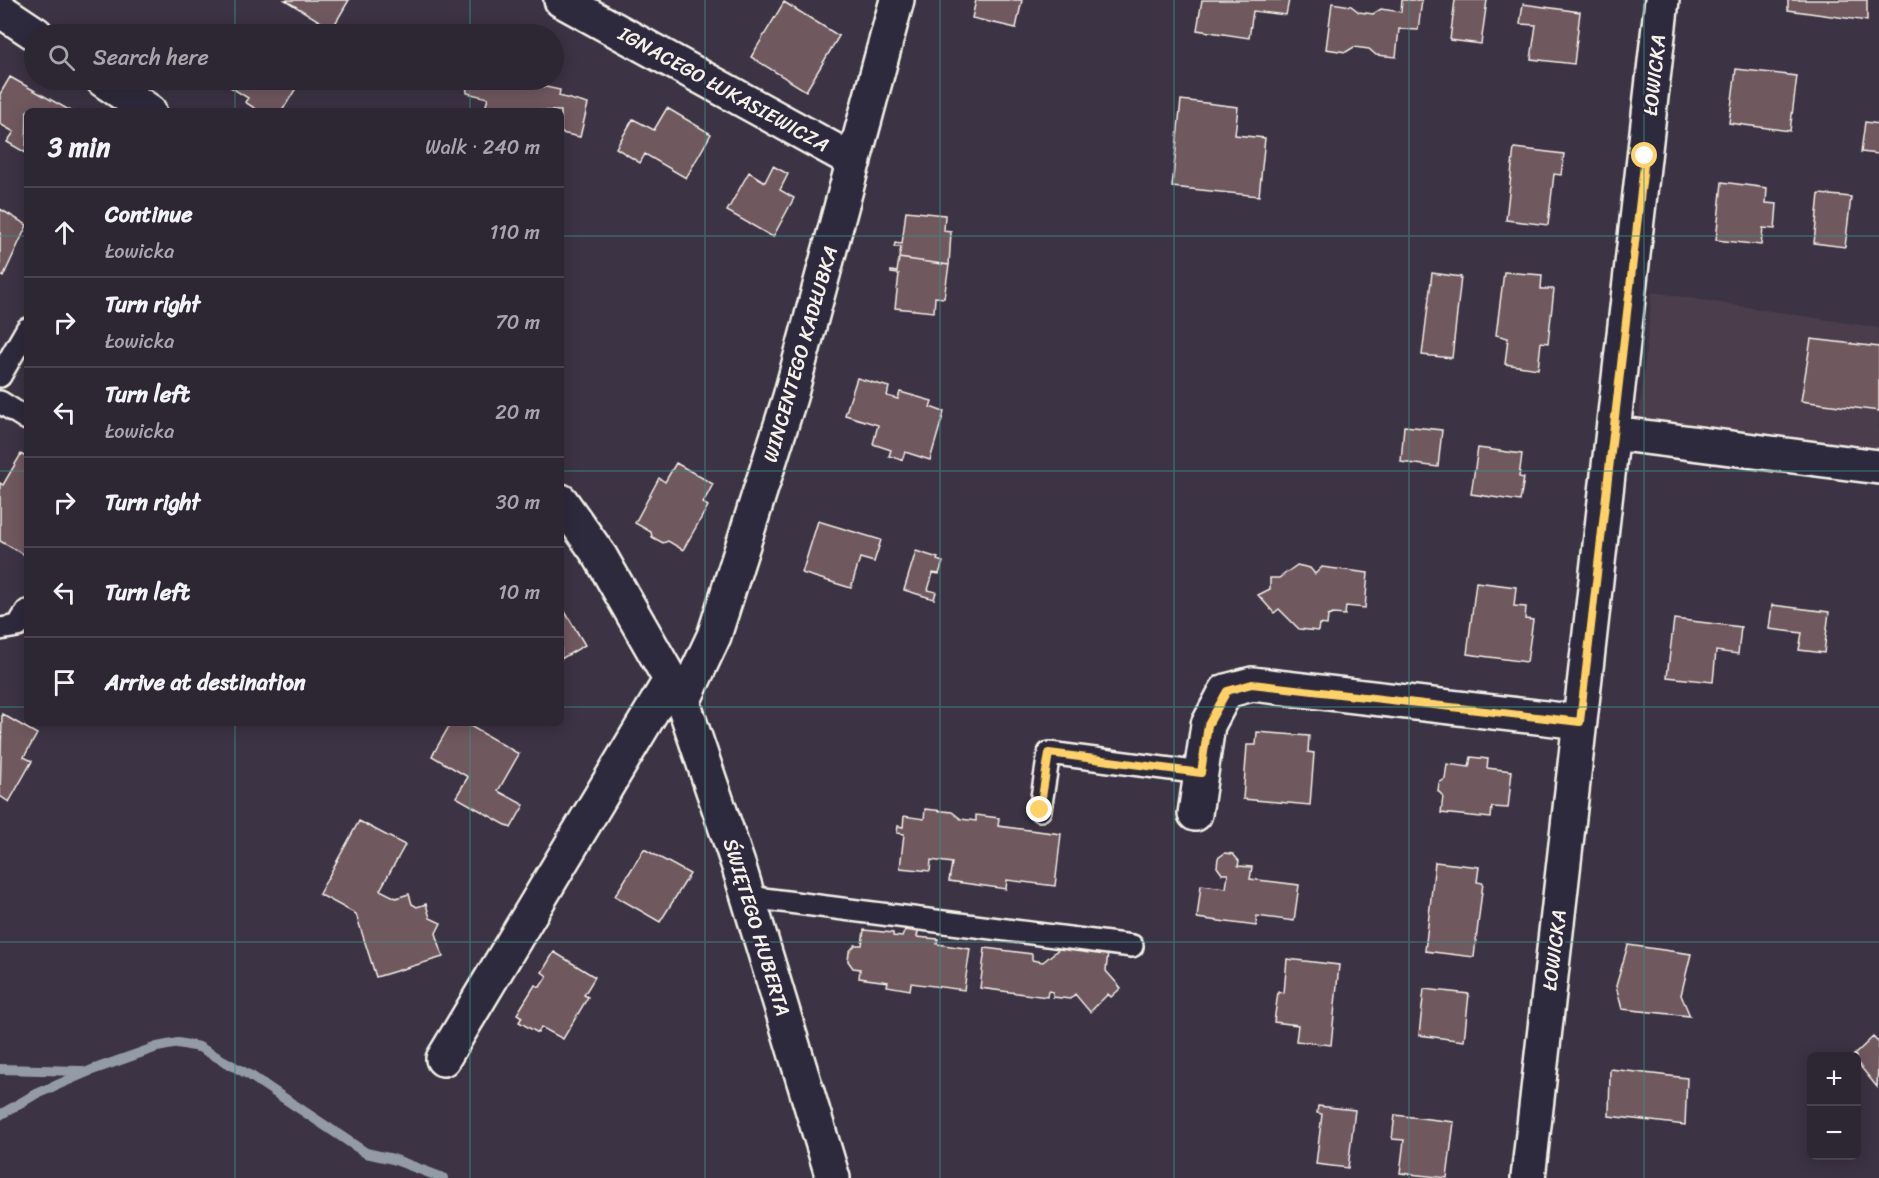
<!DOCTYPE html>
<html lang="en">
<head>
<meta charset="utf-8">
<style>
	body { margin:0; font-family:Sriracha,sans-serif; background:#39323f; color:#f1f3f6 }
	.controls { position:absolute; right:18px; bottom:18px; display:grid; overflow:hidden; border-radius:9px; box-shadow:0 3px 15px #0003 }
	.controls button { width:54px; height:54px; display:grid; place-items:center; padding:0; border:0; border-bottom:2px solid #48434e; background:#2d2633; color:#f1f3f6; font:30px sans-serif }
	.stop { position:absolute; width:18px; height:18px; margin:-14px; border:4px solid #ffd166; border-radius:50%; background:#fff }
	.stop.end { background:#ffd166; border-color:#fff; box-shadow:0 2px 6px #0008 }
	.list { margin:0; padding:0; list-style:none }
	h2 { display:flex; justify-content:space-between; align-items:center; height:78px; margin:0; padding:0 24px; font-size:26px }
	h2 small { font-size:20px; font-weight:400; color:#a7a5ac }
	.list li { display:grid; grid-template-columns:39px 1fr auto; gap:18px; align-items:center; box-sizing:border-box; height:90px; padding:0 24px; border-top:2px solid #48434e }
	.list b { display:block; font-size:22px; white-space:nowrap }
	.list p { margin:0; font-size:20px; white-space:nowrap; color:#a7a5ac }
	.list em { font-size:20px; font-style:normal; color:#a7a5ac }
	.icon { flex:none; width:33px; height:33px; fill:none; stroke:currentColor; stroke-width:2; stroke-linecap:round; stroke-linejoin:round }
	.map { position:relative; flex:none; width:1879px; height:1178px; overflow:hidden }
	.search { position:absolute; background:#2d2633; box-shadow:0 3px 15px #0003; left:24px; top:24px; width:540px; height:66px; display:flex; align-items:center; gap:15px; box-sizing:border-box; padding:0 21px; border-radius:33px; color:#a7a5ac; font-size:22px }
	.panel { position:absolute; background:#2d2633; box-shadow:0 3px 15px #0003; left:24px; top:108px; width:540px; height:618px; border-radius:9px }
	.map>svg:first-child { display:block }
</style>
</head>
<body>
<div class="map">
<svg width="1879" height="1178" viewBox="0 0 1879 1178">
	<rect width="100%" height="100%" fill="#3c3344"/>
	<filter id="ink" filterUnits="userSpaceOnUse"><feTurbulence type="fractalNoise" baseFrequency=".0167" numOctaves="2"/><feDisplacementMap in="SourceGraphic" scale="12" xChannelSelector="R" yChannelSelector="G"/><feConvolveMatrix kernelMatrix="1 2 1 2 8 2 1 2 1" color-interpolation-filters="sRGB"/></filter>
	<g filter="url(#ink)">
		<path fill="#4b3e4c" d="M1652 292 1879 328V461L1638 427Z"/>
		<g fill="none" stroke-linecap="round" stroke-linejoin="round">
			<path stroke="#939ba7" stroke-width="10" d="M0 1069 81 1071
				M0 1115 34 1095 92 1070 157 1047 178 1043 199 1047 251 1076 366 1153 393 1159 443 1178"/>
		</g>
		<path fill="#6f595e" stroke="#f4f1e8" stroke-width="1.5" d="M285 0H349L332 29Z
			M976 0H1022L1016 28 972 18Z
			M1202 0H1289L1286 15 1253 11 1249 38 1197 30Z
			M1402 0H1422L1418 30 1399 29 1396 57 1376 55 1369 49 1354 47 1346 52 1326 49 1332 3 1351 6 1359 12 1373 14 1381 9 1401 12Z
			M1455 0H1487L1481 44 1450 40Z
			M1788 0H1867V21L1788 10Z
			M784 2 839 36 806 91 751 57Z
			M1523 4 1580 12 1574 64 1531 59 1536 25 1520 24Z
			M1736 69 1797 76 1790 131 1729 123Z
			M10 77 71 111H27L26 153 7 142 14 132 0 124V94Z
			M219 80H301L282 111H259L245 102 248 98Z
			M466 80H528L527 83 560 90 559 96 588 104 580 137 561 133V111L485 109 488 98 467 93Z
			M1181 100 1238 107 1235 135 1265 138 1259 196 1172 187Z
			M667 108 711 134 686 178 645 154 640 163 616 148 633 119 654 130Z
			M1865 122 1879 124V154L1861 152Z
			M1514 148 1564 154 1561 175 1554 174 1548 225 1506 220Z
			M773 166 788 174 780 190 794 198 773 237 727 211 749 172 765 182Z
			M1722 182 1767 188 1766 203 1777 204 1775 229 1763 228 1761 245 1716 240Z
			M1819 194 1851 197 1845 247 1814 243Z
			M0 209 27 225 3 277 0 275Z
			M906 211 945 215 944 231 951 232 949 265 899 258 901 247H894L895 243 902 244Z
			M899 258 949 265 944 298 935 297 934 312 895 308 899 274 891 273V271L897 272Z
			M1504 272 1542 275 1541 289H1554L1548 343 1541 342 1538 369 1505 364 1508 338 1496 335Z
			M1432 273 1461 277 1452 358 1422 355Z
			M1811 339 1879 347V411L1801 401Z
			M857 378 889 387 887 396 898 399 900 392 932 401 930 407 944 412 930 460 905 452 902 460 889 456 891 450 873 444 878 425 845 415Z
			M1404 426 1442 430 1438 467 1401 462Z
			M1478 448 1522 454 1519 477 1524 478 1520 501 1471 494Z
			M21 454 27 458V547L23 554 0 541V483L3 485Z
			M676 463 713 484 703 503 708 506 683 550 668 541 663 543 652 537 651 532 635 523 659 478 665 482Z
			M818 521 881 540 874 562 860 558 851 588 802 573Z
			M916 551 938 558 937 560 943 562 939 574 933 573 928 590 936 592 934 599 904 590Z
			M1297 565 1310 568 1315 574 1322 567 1368 573 1365 608 1346 606 1345 615 1333 614 1328 616 1327 625 1319 624 1318 631 1299 629 1279 609 1274 613 1258 595 1270 589V578H1279Z
			M1476 582 1516 587 1514 606 1526 607 1525 619 1533 620 1527 662 1467 654Z
			M561 605 585 645 561 659Z
			M1772 605 1829 612 1824 653 1799 650 1802 633 1769 629Z
			M1674 619 1741 627 1738 654 1716 651 1713 682 1667 677Z
			M2 714 37 734 24 757 32 761 9 802 0 796Z
			M451 723H465L519 754 498 791 524 805 511 828 456 797 468 777 432 756Z
			M1257 732 1309 736 1308 752 1314 753 1310 805 1243 799 1247 745H1256Z
			M1471 757 1488 759 1487 768 1512 771 1508 808 1492 807 1491 818 1441 813 1443 796 1438 791 1439 783 1445 779 1447 764 1469 767Z
			M925 809 952 812 961 819 976 821V815L999 818 998 826 1061 834 1055 886 1007 880 1006 889 949 881 952 863 931 860 930 871 900 868 904 834 897 833 898 826 903 827 904 816 924 819Z
			M359 821 405 845 380 890 396 898 409 894 412 904 417 907 426 904 430 918 441 923 436 933 443 957 376 977 356 914 319 894Z
			M644 849 690 874 660 922 615 896Z
			M1225 853 1233 854 1239 861 1238 866 1252 867 1250 879 1299 885 1294 921 1257 916 1256 926 1197 918 1201 885 1226 888 1228 874H1222L1217 867 1218 858Z
			M1435 862 1479 867 1477 882 1483 883 1474 957 1425 951Z
			M864 930 893 933V936L902 937 905 930 918 932 917 937 938 939 937 944 970 949 964 990 911 983 910 990 887 986 888 982 859 978 860 969 853 968 848 961 849 952 855 945H862Z
			M1628 945 1691 954 1681 995 1690 1016 1622 1009 1616 986Z
			M985 948 1032 954V960L1043 962 1060 948 1108 952 1106 971 1121 988 1111 997 1108 994 1090 1012 1075 994 1070 999 1053 997V992L1048 991 1047 997 980 988Z
			M554 952 595 977 584 995 588 997 563 1039 541 1027 538 1033 519 1022 522 1017 517 1014 535 985 540 987 547 976 542 972Z
			M1287 959 1339 965 1331 1045 1296 1041 1298 1025 1274 1022 1278 992 1284 993Z
			M1424 989 1469 994 1464 1041 1419 1035Z
			M1873 1037 1879 1043 1877 1087 1856 1061V1056H1853Z
			M1610 1069 1687 1078 1685 1125 1609 1116Z
			M1318 1106 1355 1110 1348 1168 1316 1164 1322 1114 1317 1113Z
			M1395 1115 1454 1122 1447 1178 1400 1173 1404 1140 1392 1139Z"/>
		<g fill="none" stroke-linecap="round" stroke-linejoin="round">
			<g stroke="#f4f1e8" stroke-width="26">
				<path id="lane" d="M0 376 27 329
					M0 402 27 419
					M0 629 18 626 27 611
					M1040 810 1049 753 1201 773
					M749 897 1132 946"/>
			</g>
			<g stroke="#f4f1e8" stroke-width="38">
				<path id="street" d="M561 0 854 161
					M0 10 36 34
					M103 80 149 111
					M1613 433 1879 467
					M561 501 600 556 683 702 739 867 833 1178
					M683 702 714 636 790 397 897 0
					M1195 814 1208 725 1226 691 1252 684 1580 722
					M443 1059 671 679
					M1528 1178 1662 0"/>
			</g>
			<use href="#lane" stroke="#2f2a3d" stroke-width="21"/>
			<use href="#street" stroke="#2f2a3d" stroke-width="33"/>
		</g>
	</g>
	<g fill="none" stroke-linecap="round" stroke-linejoin="round" filter="url(#ink)">
		<path stroke="#ffd166" stroke-width="8" d="M1040 810 1049 753 1201 773 1208 725 1227 691 1252 684 1580 722 1645 156"/>
	</g>
	<path fill="none" stroke="#3d8f86" stroke-width="1.5" stroke-opacity="0.55" d="M235 0V34M470 0V34M705 0V1178M940 0V1178M1174 0V1178M1409 0V1178M1644 0V1178M235 80V111M470 80V111M0 236H27M561 236H1879M0 471H27M561 471H1879M0 707H27M561 707H1879M235 723V1178M470 723V1178M0 942H1879"/>
	<g text-anchor="middle" stroke-width="5" stroke-linejoin="round" paint-order="stroke">
		<g font-size="20" fill="#f4f1e8" stroke="#2f2a3d">
			<text transform="translate(1654 75) rotate(-84)" y="7">ŁOWICKA</text>
			<text transform="translate(724 89) rotate(29)" y="7">IGNACEGO ŁUKASIEWICZA</text>
			<text transform="translate(800 354) rotate(-74)" y="7">WINCENTEGO KADŁUBKA</text>
			<text transform="translate(757 927) rotate(73)" y="7">ŚWIĘTEGO HUBERTA</text>
			<text transform="translate(1554 950) rotate(-83)" y="7">ŁOWICKA</text>
		</g>
	</g>
</svg>
<div class="controls">
<button>+</button>
<button>−</button>
</div>
<div class="stop" style="left:1645px;top:156px"></div>
<div class="stop end" style="left:1040px;top:810px"></div>
<div class="search"><svg class="icon" aria-label="search" viewBox="0 0 24 24"><circle cx="10" cy="10" r="6"/><path d="M15 15l6 6"/></svg>Search here</div>
<section class="panel">
<h2>3 min<small>Walk · 240 m</small></h2>
<ul class="list">
<li><svg class="icon" aria-label="ahead" viewBox="0 0 24 24"><path d="M12 20V5M6 11l6-6 6 6"/></svg><div><b>Continue</b><p>Łowicka</p></div><em>110 m</em></li>
<li><svg class="icon" aria-label="right" viewBox="0 0 24 24"><path d="M7 20v-9h11M14 6l5 5-5 5"/></svg><div><b>Turn right</b><p>Łowicka</p></div><em>70 m</em></li>
<li><svg class="icon" aria-label="left" viewBox="0 0 24 24"><path d="M17 20v-9H6M10 6l-5 5 5 5"/></svg><div><b>Turn left</b><p>Łowicka</p></div><em>20 m</em></li>
<li><svg class="icon" aria-label="right" viewBox="0 0 24 24"><path d="M7 20v-9h11M14 6l5 5-5 5"/></svg><div><b>Turn right</b></div><em>30 m</em></li>
<li><svg class="icon" aria-label="left" viewBox="0 0 24 24"><path d="M17 20v-9H6M10 6l-5 5 5 5"/></svg><div><b>Turn left</b></div><em>10 m</em></li>
<li><svg class="icon" aria-label="arrive" viewBox="0 0 24 24"><path d="M6 21V4h12l-3 4 3 4H6"/></svg><div><b>Arrive at destination</b></div></li>
</ul>
</section>
</div>
</body>
</html>
